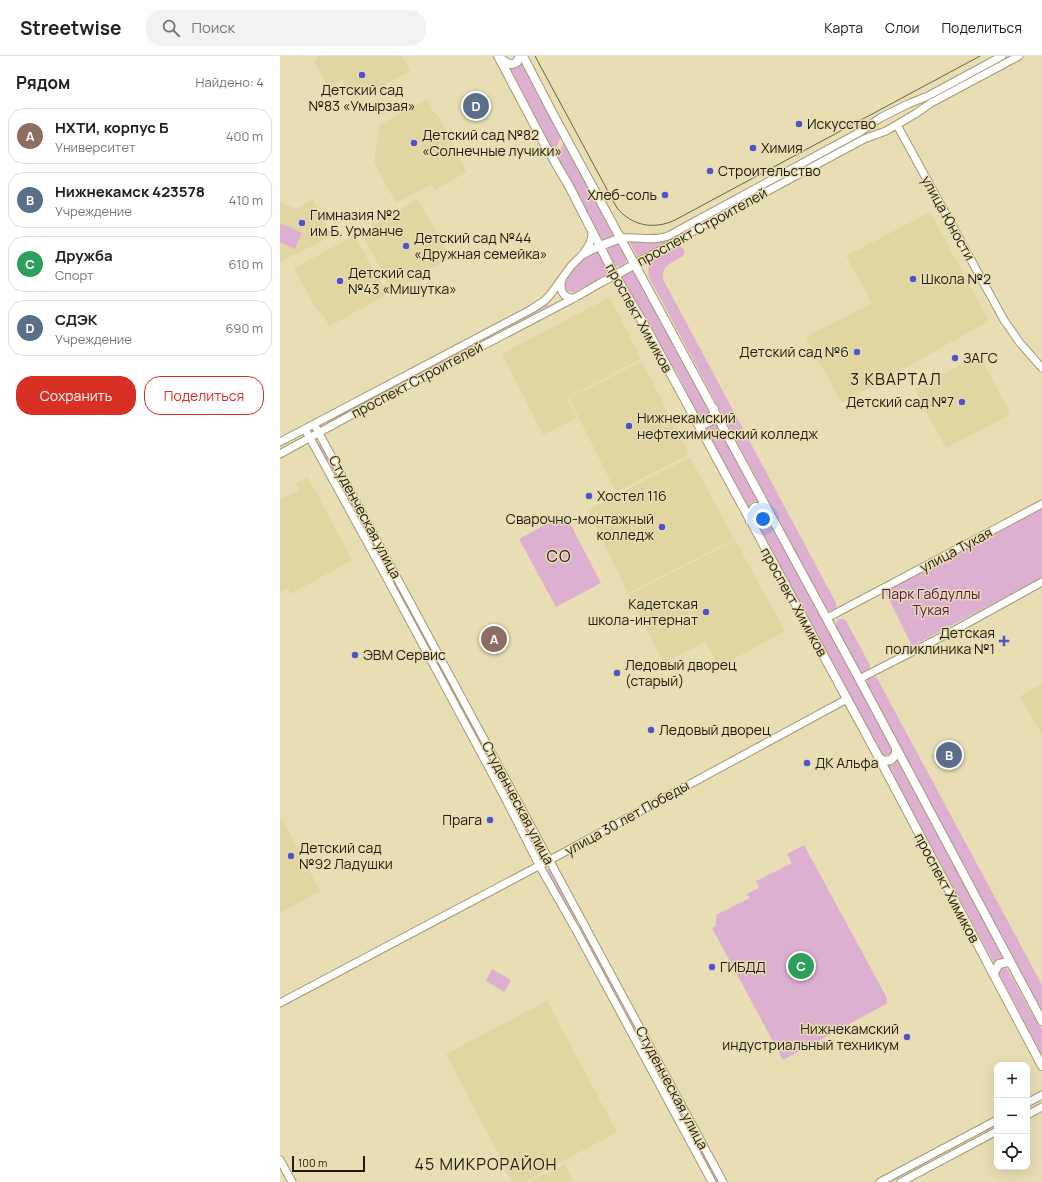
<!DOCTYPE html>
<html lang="ru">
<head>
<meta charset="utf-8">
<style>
	body { margin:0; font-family:Manrope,sans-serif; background:#f2f2f2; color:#202124 }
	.controls { position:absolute; right:12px; bottom:12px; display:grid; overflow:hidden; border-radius:8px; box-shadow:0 4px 16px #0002 }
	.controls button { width:36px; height:36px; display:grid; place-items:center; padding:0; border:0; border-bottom:1px solid #e0e0e0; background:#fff; color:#202124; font:20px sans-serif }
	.scale { position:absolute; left:12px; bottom:10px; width:73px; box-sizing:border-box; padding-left:4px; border:2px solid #1f1b0b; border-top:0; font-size:11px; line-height:14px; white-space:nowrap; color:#1f1b0b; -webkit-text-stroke:3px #e9deb3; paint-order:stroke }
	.you { position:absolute; left:483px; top:463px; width:14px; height:14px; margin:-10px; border:3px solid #fff; border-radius:50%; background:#1a73e8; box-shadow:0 0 0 6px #1a73e833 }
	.badge { display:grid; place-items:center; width:26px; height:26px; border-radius:50%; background:#d93025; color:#fff; font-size:13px; font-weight:700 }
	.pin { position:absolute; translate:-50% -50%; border:2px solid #fff; box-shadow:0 1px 4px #0006 }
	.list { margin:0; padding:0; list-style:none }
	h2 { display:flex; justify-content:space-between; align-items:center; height:52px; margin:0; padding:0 16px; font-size:17px }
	h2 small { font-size:13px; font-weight:400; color:#757577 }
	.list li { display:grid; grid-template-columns:26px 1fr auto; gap:12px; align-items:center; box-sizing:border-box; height:56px; margin:0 8px 8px; padding:0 8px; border:1px solid #e0e0e0; border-radius:16px }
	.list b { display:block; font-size:15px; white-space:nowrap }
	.list p { margin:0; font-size:13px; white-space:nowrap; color:#757577 }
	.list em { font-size:13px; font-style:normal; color:#757577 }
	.actions { display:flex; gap:8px; padding:12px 16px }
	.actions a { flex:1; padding:9px 0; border:1px solid #d93025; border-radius:16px; text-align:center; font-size:14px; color:#d93025 }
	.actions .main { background:#d93025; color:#fff }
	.icon { flex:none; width:22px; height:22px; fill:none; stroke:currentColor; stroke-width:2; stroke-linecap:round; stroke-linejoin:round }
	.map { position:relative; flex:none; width:762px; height:1126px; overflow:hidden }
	header { display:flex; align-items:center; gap:24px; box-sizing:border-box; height:56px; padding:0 20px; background:#fff; border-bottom:1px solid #e0e0e0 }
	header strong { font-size:19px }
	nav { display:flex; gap:22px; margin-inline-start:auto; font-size:14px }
	.search { width:280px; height:36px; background:#f2f2f2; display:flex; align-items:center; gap:10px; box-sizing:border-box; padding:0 14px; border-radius:16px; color:#757577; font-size:15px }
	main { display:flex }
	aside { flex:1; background:#fff }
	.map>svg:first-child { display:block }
</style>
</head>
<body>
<header>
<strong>Streetwise</strong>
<div class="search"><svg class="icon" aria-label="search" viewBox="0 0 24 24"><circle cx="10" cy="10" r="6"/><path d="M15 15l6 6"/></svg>Поиск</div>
<nav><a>Карта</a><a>Слои</a><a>Поделиться</a></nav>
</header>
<main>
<aside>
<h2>Рядом<small>Найдено: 4</small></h2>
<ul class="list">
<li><span class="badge" style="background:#8d6e63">A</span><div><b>НХТИ, корпус Б</b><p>Университет</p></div><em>400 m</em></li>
<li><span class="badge" style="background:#5c6f8a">B</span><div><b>Нижнекамск 423578</b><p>Учреждение</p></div><em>410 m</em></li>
<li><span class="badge" style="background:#2e9e5b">C</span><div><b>Дружба</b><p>Спорт</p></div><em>610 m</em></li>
<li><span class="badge" style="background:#5c6f8a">D</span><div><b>СДЭК</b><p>Учреждение</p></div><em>690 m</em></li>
</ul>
<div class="actions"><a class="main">Сохранить</a><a>Поделиться</a></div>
</aside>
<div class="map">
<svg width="762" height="1126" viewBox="0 0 762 1126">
	<rect width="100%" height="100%" fill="#e9deb3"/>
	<path fill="#e1d5a2" d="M38 0H122L130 15 75 44 66 29H65L62 24 48 31 35 6Z
		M147 43 155 58H157L187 116 155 134 152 128 116 147 99 116 94 104 99 69Z
		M138 143 171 202 113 235 81 177Z
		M33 144 52 180 0 206V146L16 153Z
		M650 156 709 265 562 347 526 282 530 280 529 277 531 276 532 278 592 247 566 200Z
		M74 179 107 238 50 270 49 269 39 254 38 255 14 213Z
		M330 241 361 303 287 342 297 362 263 379 222 298Z
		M699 299 731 358 666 392 634 333Z
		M362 305 409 398 336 436 289 342Z
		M410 401 454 483 348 537 308 454Z
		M28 421 72 504 11 538 8 532 0 536V444L19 434 16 427Z
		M455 484 505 575 439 611 425 586 384 607 349 539Z
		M762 628V679L740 640Z
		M2 763 40 835 0 857V765Z
		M267 945 337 1076 244 1126H233L166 998Z
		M284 1108 294 1126H249Z"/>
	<path fill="#ddafd1" d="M242 7 281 80 274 97 240 35 230 12 237 11Z
		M586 76 587 79 358 202 349 185 379 186 390 183Z
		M284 85 334 179 323 184 316 174 276 102Z
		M0 167 22 177 15 193 0 186Z
		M334 188 339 189 347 201 346 207C343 211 339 212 334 209L328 198V192L330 189Z
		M399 190 404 193V197L403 200C393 206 379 211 384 225L556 547V552L554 555H549L546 553 369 221 368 213 372 205Z
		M317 194 329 218 294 236C290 236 288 236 286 233 281 225 298 207 304 202 308 199 313 197 317 194Z
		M354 214 429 353V358L426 362H421L417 359 398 318 385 299 341 220Z
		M265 248H267L268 250 48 368 47 366 259 252Z
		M436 366 480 445 472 446 468 451 433 389 426 371 430 370Z
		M39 388 42 389 147 586 144 588 38 391Z
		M478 453 485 456 611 690 612 695C609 699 606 701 601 698L472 460Z
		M762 453V522L632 590 605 535Z
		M285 458 321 527 276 551 239 483Z
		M559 563H563L566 565 590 609V614L585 617 579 615 556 572V566Z
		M155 600 264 800 260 802 152 602Z
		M592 620 597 622 598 624 762 929V956L587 630V624Z
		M617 704 714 884 723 903 719 904 714 907 607 709 614 708Z
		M524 789 607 942 606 948 503 1004 432 872 436 870V859L470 842 467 838 479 832 476 825 512 807 507 798Z
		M269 812H270L298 864 295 866 267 814Z
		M302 869 346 953 345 954 343 955 298 871Z
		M724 910 728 914 752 958 762 973V999L717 914 719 912Z
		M212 913 231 924 224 936 206 925Z
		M348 957 440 1126H436L345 959Z
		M695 1078 696 1080 611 1126H606Z"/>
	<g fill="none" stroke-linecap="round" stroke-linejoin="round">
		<g stroke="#a49a71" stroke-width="9">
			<path id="secondary" d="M617 69 724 264 740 287 762 312
				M341 182C357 180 373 186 388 180L580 76 600 62 628 48 648 40 722 0
				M303 198C308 191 313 184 312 175
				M355 208 401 183 410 177 584 83 606 75 635 58 651 47 739 0
				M282 224C279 234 283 243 295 242
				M34 368 443 1126
				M25 373 109 526 223 738 259 809 296 874 432 1126
				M0 386 252 253 264 245 270 239 291 210 302 199 320 190
				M0 398 82 353 296 241 322 226 336 219
				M547 562 762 448
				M579 623 675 574 762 526
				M0 947 281 798 567 643
				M747 1047 762 1039
				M747 1059 762 1051
				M0 1104 12 1126
				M600 1126 717 1064
				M621 1126 717 1075"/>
		</g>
		<g stroke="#a49a71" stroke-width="10">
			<path id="primary" d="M218 0 265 89 289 130 331 212 365 270 598 700 762 1010
				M243 0 272 56 574 613 762 965
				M220 2C226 6 230 11 237 6L240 0
				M320 190 341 182
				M336 219 355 208
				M415 364C425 372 435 366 434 353
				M470 465V458L475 451H483L488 455
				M598 701 604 705 611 704 616 698V692
				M713 918 719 908 728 906 731 907"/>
		</g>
		<use href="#secondary" stroke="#fff" stroke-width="7"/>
		<use href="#primary" stroke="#fff" stroke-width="8"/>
		<path stroke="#696248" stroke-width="1" d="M255 0 337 152C352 170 374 174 395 164L700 0"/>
	</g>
	<g fill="#5054cb" stroke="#e9deb3" stroke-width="1.5">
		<circle cx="82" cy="19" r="4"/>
		<circle cx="519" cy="68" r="4"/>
		<circle cx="134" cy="87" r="4"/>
		<circle cx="473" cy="92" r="4"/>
		<circle cx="430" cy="115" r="4"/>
		<circle cx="385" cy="139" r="4"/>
		<circle cx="22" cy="167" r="4"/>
		<circle cx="126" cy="190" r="4"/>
		<circle cx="633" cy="223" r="4"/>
		<circle cx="60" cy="225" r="4"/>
		<circle cx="577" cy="296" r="4"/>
		<circle cx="675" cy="302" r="4"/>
		<circle cx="682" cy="346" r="4"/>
		<circle cx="349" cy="370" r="4"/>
		<circle cx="309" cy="440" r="4"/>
		<circle cx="382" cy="471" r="4"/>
		<circle cx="426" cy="556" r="4"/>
		<path d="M722 579h4v4h4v4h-4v4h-4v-4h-4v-4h4z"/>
		<circle cx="75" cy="599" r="4"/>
		<circle cx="337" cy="617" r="4"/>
		<circle cx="371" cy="674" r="4"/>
		<circle cx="527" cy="707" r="4"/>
		<circle cx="210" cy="764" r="4"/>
		<circle cx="11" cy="800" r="4"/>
		<circle cx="432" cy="911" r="4"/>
		<circle cx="627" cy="981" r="4"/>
	</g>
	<g text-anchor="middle" stroke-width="3" stroke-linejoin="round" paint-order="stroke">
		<g font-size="14" fill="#1f1b0b" stroke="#e9deb3" text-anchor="start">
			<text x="82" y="39" text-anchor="middle">Детский сад<tspan x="82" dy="16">№83 «Умырзая»</tspan></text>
			<text x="527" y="73">Искусство</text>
			<text x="142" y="84">Детский сад №82<tspan x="142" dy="16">«Солнечные лучики»</tspan></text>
			<text x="481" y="97">Химия</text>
			<text x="438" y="120">Строительство</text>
			<text x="377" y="144" text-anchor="end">Хлеб-соль</text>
			<text x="30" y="164">Гимназия №2<tspan x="30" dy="16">им Б. Урманче</tspan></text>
			<text x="134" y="187">Детский сад №44<tspan x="134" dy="16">«Дружная семейка»</tspan></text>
			<text x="68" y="222">Детский сад<tspan x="68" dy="16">№43 «Мишутка»</tspan></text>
			<text x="641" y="228">Школа №2</text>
			<text x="569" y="301" text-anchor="end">Детский сад №6</text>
			<text x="683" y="307">ЗАГС</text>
			<text x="674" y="351" text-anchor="end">Детский сад №7</text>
			<text x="357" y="367">Нижнекамский<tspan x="357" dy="16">нефтехимический колледж</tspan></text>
			<text x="317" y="445">Хостел 116</text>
			<text x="374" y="468" text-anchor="end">Сварочно-монтажный<tspan x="374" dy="16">колледж</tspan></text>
			<text x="418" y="553" text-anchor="end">Кадетская<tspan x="418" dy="16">школа-интернат</tspan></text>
			<text x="715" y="582" text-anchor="end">Детская<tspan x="715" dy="16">поликлиника №1</tspan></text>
			<text x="83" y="604">ЭВМ Сервис</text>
			<text x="345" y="614">Ледовый дворец<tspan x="345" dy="16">(старый)</tspan></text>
			<text x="379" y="679">Ледовый дворец</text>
			<text x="535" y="712">ДК Альфа</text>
			<text x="202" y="769" text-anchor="end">Прага</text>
			<text x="19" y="797">Детский сад<tspan x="19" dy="16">№92 Ладушки</tspan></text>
			<text x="440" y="916">ГИБДД</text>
			<text x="619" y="978" text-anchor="end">Нижнекамский<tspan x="619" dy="16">индустриальный техникум</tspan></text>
		</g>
		<g font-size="14" fill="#1f1b0b" stroke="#e9deb3">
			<text transform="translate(668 162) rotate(61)" y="5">улица Юности</text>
			<text transform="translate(422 171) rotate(-29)" y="5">проспект Строителей</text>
			<text transform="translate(359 262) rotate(61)" y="5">проспект Химиков</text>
			<text transform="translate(137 324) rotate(-28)" y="5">проспект Строителей</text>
			<text transform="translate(85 461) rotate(62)" y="5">Студенческая улица</text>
			<text transform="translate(676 494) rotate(-28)" y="5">улица Тукая</text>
			<text transform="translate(514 546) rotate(61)" y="5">проспект Химиков</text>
			<text transform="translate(238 747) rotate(62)" y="5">Студенческая улица</text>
			<text transform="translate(347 762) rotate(-29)" y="5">улица 30 лет Победы</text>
			<text transform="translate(667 832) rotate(62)" y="5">проспект Химиков</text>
			<text transform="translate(392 1032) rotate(62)" y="5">Студенческая улица</text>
		</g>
		<g font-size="14" fill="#5c114f" stroke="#e9deb3">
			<text x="651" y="543">Парк Габдуллы<tspan x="651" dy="16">Тукая</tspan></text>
		</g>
		<g font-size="16" letter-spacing="1" fill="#1f1b0b" stroke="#e9deb3">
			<text x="616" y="329">3 КВАРТАЛ</text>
			<text x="279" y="506">СО</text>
			<text x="206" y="1114">45 МИКРОРАЙОН</text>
		</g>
	</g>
</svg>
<div class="controls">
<button>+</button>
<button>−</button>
<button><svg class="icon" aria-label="locate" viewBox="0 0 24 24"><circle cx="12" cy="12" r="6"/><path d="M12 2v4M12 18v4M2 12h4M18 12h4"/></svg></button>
</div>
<div class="scale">100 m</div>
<div class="you"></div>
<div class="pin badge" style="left:214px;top:583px;background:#8d6e63">A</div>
<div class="pin badge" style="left:669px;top:699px;background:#5c6f8a">B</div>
<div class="pin badge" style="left:521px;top:910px;background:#2e9e5b">C</div>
<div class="pin badge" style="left:196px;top:50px;background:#5c6f8a">D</div>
</div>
</main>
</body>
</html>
